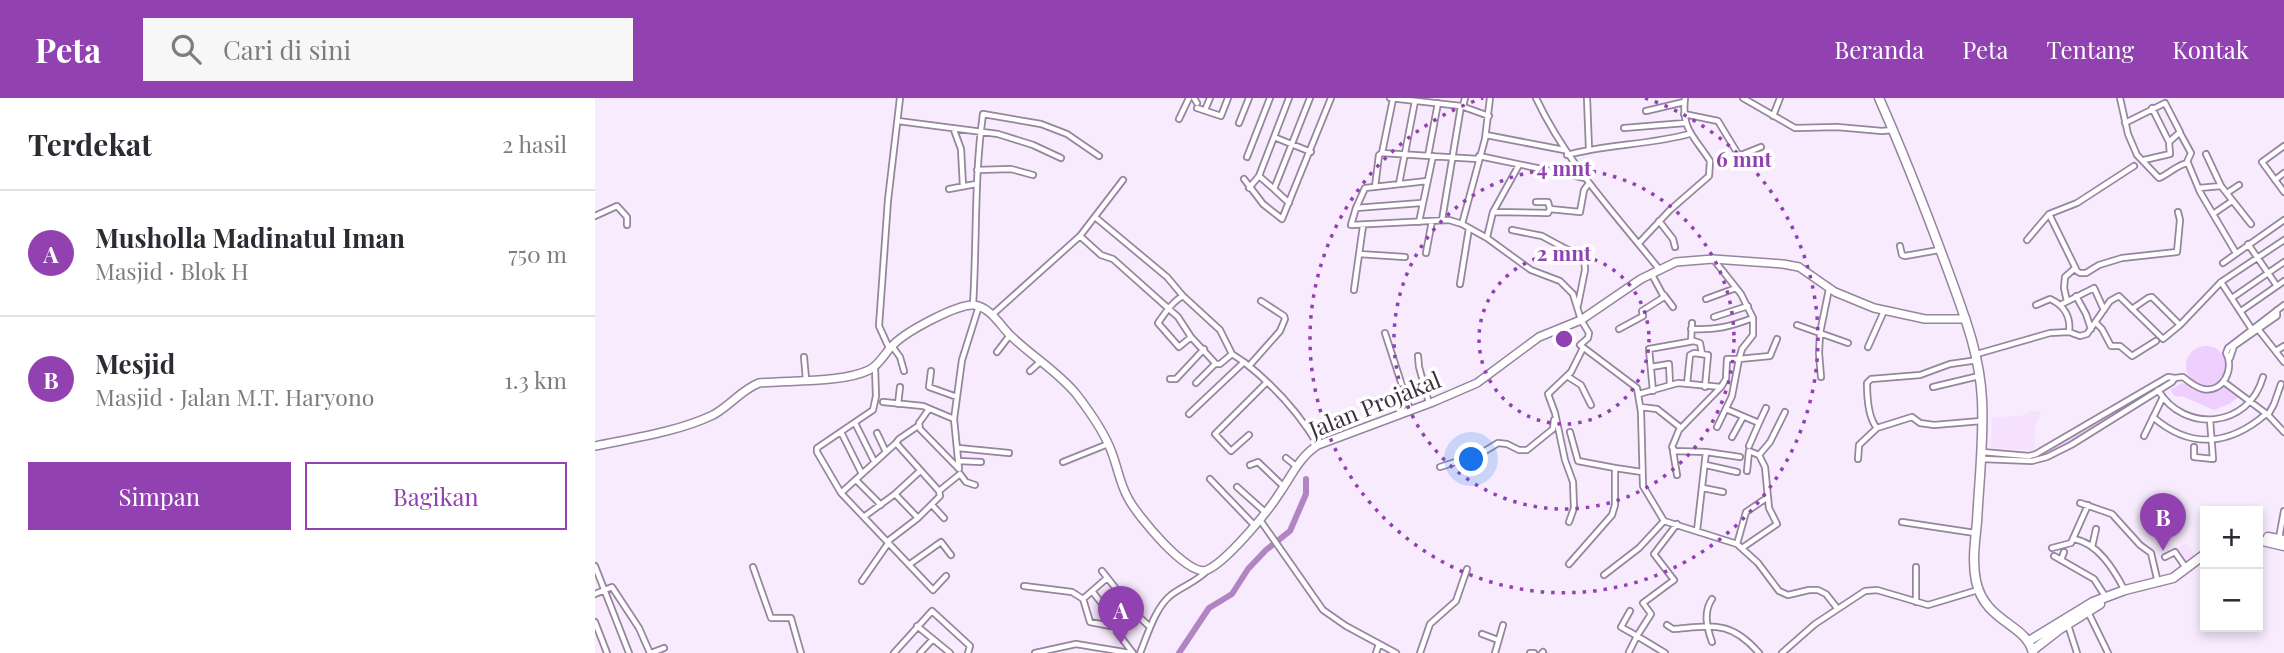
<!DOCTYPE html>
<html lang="id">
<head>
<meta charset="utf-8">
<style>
	body { margin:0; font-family:"Playfair Display",serif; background:#f7f7f7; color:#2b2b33 }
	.controls { position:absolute; right:21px; bottom:21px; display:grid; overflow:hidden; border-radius:0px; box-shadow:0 4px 10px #0003 }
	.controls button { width:63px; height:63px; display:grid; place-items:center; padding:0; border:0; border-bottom:2px solid #e1e1e2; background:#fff; color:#2b2b33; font:35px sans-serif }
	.you { position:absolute; left:877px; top:362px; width:24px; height:24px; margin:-18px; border:5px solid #fff; border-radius:50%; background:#1a73e8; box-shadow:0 0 0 10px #1a73e833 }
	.badge { display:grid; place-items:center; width:46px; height:46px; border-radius:50%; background:#9241b1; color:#fff; font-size:23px; font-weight:700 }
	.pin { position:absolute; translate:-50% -58px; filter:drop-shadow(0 2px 4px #0008) }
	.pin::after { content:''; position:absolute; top:37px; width:24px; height:21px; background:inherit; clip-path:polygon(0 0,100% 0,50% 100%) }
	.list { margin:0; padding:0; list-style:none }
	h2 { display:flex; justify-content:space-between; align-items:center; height:91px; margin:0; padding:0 28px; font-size:30px }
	h2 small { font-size:23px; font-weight:400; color:#7c7c81 }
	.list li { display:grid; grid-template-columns:46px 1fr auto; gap:21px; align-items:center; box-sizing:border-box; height:126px; padding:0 28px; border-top:2px solid #e1e1e2 }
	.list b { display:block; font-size:26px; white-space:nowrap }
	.list p { margin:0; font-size:23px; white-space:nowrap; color:#7c7c81 }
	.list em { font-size:23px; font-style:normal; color:#7c7c81 }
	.actions { display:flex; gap:14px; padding:21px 28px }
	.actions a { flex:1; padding:16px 0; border:2px solid #9241b1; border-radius:0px; text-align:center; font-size:24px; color:#9241b1 }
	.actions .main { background:#9241b1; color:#fff }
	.icon { flex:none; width:38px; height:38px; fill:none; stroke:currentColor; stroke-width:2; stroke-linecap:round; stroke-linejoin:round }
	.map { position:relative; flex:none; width:1689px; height:555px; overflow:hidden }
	header { display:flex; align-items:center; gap:42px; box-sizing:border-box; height:98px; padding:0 35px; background:#9241b1; color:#fff }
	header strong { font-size:33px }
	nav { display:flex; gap:38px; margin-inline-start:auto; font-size:24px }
	.search { width:490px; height:63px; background:#f7f7f7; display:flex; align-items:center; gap:18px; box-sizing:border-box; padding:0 24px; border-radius:0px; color:#7c7c81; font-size:26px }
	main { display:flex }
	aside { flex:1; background:#fff }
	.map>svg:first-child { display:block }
</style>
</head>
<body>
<header>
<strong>Peta</strong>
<div class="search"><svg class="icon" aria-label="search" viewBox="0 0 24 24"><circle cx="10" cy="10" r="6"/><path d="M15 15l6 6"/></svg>Cari di sini</div>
<nav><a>Beranda</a><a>Peta</a><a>Tentang</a><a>Kontak</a></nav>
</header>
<main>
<aside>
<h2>Terdekat<small>2 hasil</small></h2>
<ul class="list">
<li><span class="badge">A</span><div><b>Musholla Madinatul Iman</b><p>Masjid · Blok H</p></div><em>750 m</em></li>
<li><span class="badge">B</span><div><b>Mesjid</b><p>Masjid · Jalan M.T. Haryono</p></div><em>1.3 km</em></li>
</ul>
<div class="actions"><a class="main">Simpan</a><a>Bagikan</a></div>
</aside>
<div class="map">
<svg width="1689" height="555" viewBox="0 0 1689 555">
	<rect width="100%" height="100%" fill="#f7ebfd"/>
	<path fill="#f5e1fe" d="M1446 313 1440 330 1439 352 1396 350 1397 319 1427 318 1432 314Z
		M1591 445 1600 458 1588 466 1580 452Z"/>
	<path fill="#efcffd" d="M1591 268a20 20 0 1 1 40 0a20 20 0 1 1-40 0Z
		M1574 284H1577L1472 347 1442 360 1441 358Z
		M1587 285 1612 295 1630 288 1644 299 1634 306 1619 312 1587 298 1581 299 1575 292Z"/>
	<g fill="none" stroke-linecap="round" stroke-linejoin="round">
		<path stroke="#b185c3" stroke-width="6" d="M584 555 614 510 637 496 653 471 671 452 695 433 711 396V381"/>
		<g stroke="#97849f" stroke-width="8">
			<path id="minor" d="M599 0 602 5
				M795 0 866 8 894 18
				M941 0C971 64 1020 116 1064 171
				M992 0 994 51
				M1148 0 1200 30 1242 29 1287 33 1298 32
				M1525 0 1533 36 1542 57 1564 80C1574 76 1583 66 1593 65L1605 94 1641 155
				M798 1 787 55 883 61
				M868 8 870 0
				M602 10 626 18 633 0
				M1557 10 1574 44
				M610 12 615 0
				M1051 13 1089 4
				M1089 16 1123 23 1143 56 1146 57 1166 49
				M1178 18 1185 0
				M584 21 594 0
				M303 23 403 36 438 47 466 60
				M644 25 654 0
				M1530 25 1570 5 1585 34 1574 44 1575 56 1549 62
				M1029 30 1090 25
				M359 32 366 51 368 88
				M1585 35 1596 55 1592 64
				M891 37 969 52
				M679 39 716 54
				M1689 48 1667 64 1689 94
				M1611 56 1626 88 1656 126
				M972 57C1012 46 1054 47 1094 36
				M833 58 843 5
				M884 58 990 80
				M652 59 675 0
				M382 72 416 71 438 77
				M649 81 668 106 687 121 736 0
				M1680 82 1689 75
				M832 83 770 90 761 110 756 127 854 122 867 126 892 140 936 172 965 183 978 196 986 222 994 235 993 240 985 247 1042 290 1046 314 1048 388 1069 423 1142 446 1163 465 1184 493 1193 497 1214 492H1223L1231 496 1242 510
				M804 86 820 3
				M780 89 784 57 787 55
				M654 90 664 78
				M1604 90 1626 88
				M354 91 381 86
				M679 91 664 78 694 0
				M1632 95 1644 87
				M941 104H953L955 111
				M694 105 679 91 715 0
				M761 110 826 105
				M898 114 953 115 955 111 985 114 989 92 994 85
				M1454 116 1481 171
				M1618 116 1637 103
				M0 118 22 108 32 119V127
				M500 119 572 179 588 198
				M847 122 866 8
				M1064 123 1078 141 1080 149
				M824 124 838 58
				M867 126 890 41 895 0
				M917 132 947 138 971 151 989 158 990 172 983 207
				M485 138 506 157 518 161 583 219 596 239 621 266H625L637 256 625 232 588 198C578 203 570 215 563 225L584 249 596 239
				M892 139 898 114 924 67
				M1432 142 1454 116 1482 105 1539 68
				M1044 145 1075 112 1114 78 1115 63C1100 39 1086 32 1090 0
				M1653 146 1682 188
				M1305 148 1307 157 1310 158 1344 152
				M831 155 837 123
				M764 156 810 159
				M1628 165 1689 122
				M1626 184 1656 230
				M865 186 874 130
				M759 192 768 128
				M1069 197 1078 209
				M1481 198 1491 216 1496 231
				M1637 200 1689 164
				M1111 201 1141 190
				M1472 203 1469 190 1470 179 1479 171 1485 175H1491L1504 167 1527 160 1582 154 1585 122 1583 114
				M378 207C382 143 379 79 388 16L446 26 472 36 504 58
				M1465 207 1499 190 1509 212
				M1537 211 1553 200 1557 199 1585 227 1626 184 1689 142
				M1646 213 1689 183
				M397 217 485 138 528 82
				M1119 219 1153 208
				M1501 225 1507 231 1516 248H1525L1537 258 1561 243
				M1202 227 1253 245
				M1024 231 1048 218 1047 213 1069 199 1056 175
				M1096 231C1121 232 1134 229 1158 220
				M1663 231 1689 264
				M1474 234 1485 238 1492 236 1515 203 1524 198 1568 241 1585 227
				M790 235 815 312
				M1096 243 1097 225
				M297 248 305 259 309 273
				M1273 249 1289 213
				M294 250 284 228 293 102 305 0
				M1681 253 1689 248
				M402 254 415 237
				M637 256 649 264
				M1382 256 1455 235 1474 234C1476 219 1469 207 1455 201L1441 207
				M823 258 824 269 834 305
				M209 259 211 281
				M1635 260 1639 248 1682 218V212
				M1383 262 1355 266 1325 277 1276 281 1272 285C1272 299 1273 320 1282 330L1317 319 1325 325 1339 327 1386 323
				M654 268 685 233 690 221 689 218 666 203
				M1056 269 1074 266 1075 287
				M280 270 281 298 278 312 222 350V354L246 395 338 492 351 478
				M336 273 334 289 362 299
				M435 273 445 264
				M972 278 986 287 996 307
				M1226 279 1224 255 1225 235 1234 191
				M1580 280 1588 279C1594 284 1600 289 1608 291 1628 295 1640 271 1631 255L1633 250 1689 207
				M575 281H581L609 251
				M1629 284 1673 317 1689 334
				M601 285 620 266
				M1092 286 1095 257 1099 255 1113 257 1110 289
				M1338 289 1384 278
				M1563 292C1589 336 1654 330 1668 279
				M1058 293 1054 251 1099 243 1105 245 1107 256
				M1044 296 1083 285 1126 289 1131 281 1132 261H1144L1147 251 1158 237V220L1146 196 1119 162
				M288 304 328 308 359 321
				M303 306 305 289
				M1046 309 1062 311 1086 330
				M334 311 324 325 325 331 364 371 359 321 367 262 384 208
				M1131 311 1164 325 1154 348
				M594 316 649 264C677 286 704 315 723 347
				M1673 317 1679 306 1686 286
				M1558 319C1596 352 1635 347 1671 316
				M260 325 278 361
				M1164 325 1171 310
				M1122 329 1137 298 1144 261 1175 258 1182 241
				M246 334 266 374
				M975 334 983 363 1020 370
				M282 335 291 354
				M654 337 636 353 620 336 672 284
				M1549 338 1568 299
				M1137 339 1148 319
				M1599 349V359L1618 361 1615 322
				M363 350 414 355
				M1078 353 1082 377
				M1111 354 1145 359
				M691 360 701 368
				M1263 361 1264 347 1282 330
				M1387 361 1437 363 1452 359 1476 347 1577 284 1580 280 1573 279 1441 356 1434 358 1387 354
				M364 363 386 364
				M468 364 513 346
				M655 367 663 364 689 389
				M1111 367 1142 374
				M845 369 885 356 903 345 912 346 924 352H932L958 331 959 322
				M1152 373 1154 353 1164 357
				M365 376 371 384 380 387
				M615 381 660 428
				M261 382 286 407
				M642 389 670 414
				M1108 390 1128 394
				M344 393 365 376
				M246 395 301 345
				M300 396 323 420 345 398 344 393 301 345 304 341 323 328
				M1485 405 1517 416 1545 447 1556 455 1563 485
				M337 407 349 420
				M270 418 300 396 325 373
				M665 422 728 512 751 528 801 555
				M974 424 979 410 978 384 970 362 960 315 953 296 976 274 988 250
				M1307 424 1380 435
				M1102 433 1111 354 1080 353 1077 349 1084 332 1126 289
				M1684 440 1689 413
				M1479 441C1503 445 1519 472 1529 491
				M293 443 323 420
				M1142 446 1151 414 1173 399
				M1497 449 1501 431
				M1147 450 1182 426 1174 410 1170 369 1164 357 1175 344 1190 314
				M1457 450 1476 445 1493 407
				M1459 458 1499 481 1510 498
				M1570 459 1580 454 1591 470
				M1466 462 1469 454
				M315 466 346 444 356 457
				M974 466 1017 417 1020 407V370L1047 374
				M0 468 34 555
				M158 469 176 520H196L206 555
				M1321 469V504
				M507 473 541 516 555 529
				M1009 477 1044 450 1069 423
				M512 480 488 501 489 504 495 524 526 530
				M267 483 294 444
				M429 488 477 494 488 501
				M497 493 526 530
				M0 496 17 489 44 530 55 555
				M1035 513 1026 529 1042 538 1056 516 1048 505 1079 482 1059 456 1082 426
				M1493 514 1513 555
				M0 524 12 555
				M1072 527 1078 531C1118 528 1135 522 1164 555
				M1473 527 1482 555
				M322 528 355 555
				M887 536 903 542
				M1117 544C1112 530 1108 514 1117 501
				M1034 554 1042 538 1070 555
				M56 555 69 550
				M299 555 337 513 375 548 373 555
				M325 555 338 541
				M440 555 481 546 535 555
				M538 555 522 534 541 516
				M545 555C553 536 560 510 576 497 589 487 600 485 613 472
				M781 555 784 546
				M825 555 835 526 861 503 872 471
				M900 555 908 527
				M935 555H939
				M947 555 948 554
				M1187 555 1220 526 1270 493 1282 492 1333 507 1383 492"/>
		</g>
		<g stroke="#97849f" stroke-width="10">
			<path id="major" d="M0 348C39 340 82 334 118 317 135 308 146 292 164 285 194 282 248 285 274 272 285 267 290 254 299 246 312 233 362 206 379 207 395 209 405 227 415 237 435 257 465 275 482 297 495 314 510 335 517 355 523 371 525 386 533 400 541 416 593 480 612 472 631 464 672 415 684 396 696 379 704 359 723 347L838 304 882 285 944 239 986 222 1046 181 1081 164 1118 161 1188 166 1204 169 1240 194 1279 210 1330 221H1371"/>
		</g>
		<g stroke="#97849f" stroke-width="11">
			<path id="highway" d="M1284 0C1310 59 1333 118 1355 178 1370 219 1385 258 1387 302 1389 342 1384 384 1382 424 1380 443 1377 464 1381 483 1390 525 1431 525 1438 555
				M1673 439 1689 442
				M1663 442 1689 448
				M1434 543 1498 504 1530 492 1578 480 1610 456
				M1438 552 1465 531 1505 506"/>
		</g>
		<use href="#minor" stroke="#fff" stroke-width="4.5"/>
		<use href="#major" stroke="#fff" stroke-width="7"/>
		<use href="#highway" stroke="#fff" stroke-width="8"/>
	</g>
	<g fill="none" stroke="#9241b1" stroke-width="3.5" stroke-dasharray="3.5 7">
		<circle cx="969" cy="241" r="85"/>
		<circle cx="969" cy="241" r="170"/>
		<path d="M1050 0A254 254 0 1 1 888 0"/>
	</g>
	<g text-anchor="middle" stroke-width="7" stroke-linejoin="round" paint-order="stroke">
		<g font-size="23" fill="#3a323d" stroke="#fff">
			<text transform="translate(780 307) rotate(-22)" y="8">Jalan Projakal</text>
		</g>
	</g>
	<circle cx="969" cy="241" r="10" fill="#9241b1" stroke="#fff" stroke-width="3.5"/>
	<g font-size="21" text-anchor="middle" font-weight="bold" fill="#9241b1" stroke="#fff" stroke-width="7" stroke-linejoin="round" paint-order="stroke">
		<text x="1149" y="69">6 mnt</text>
		<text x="969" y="78">4 mnt</text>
		<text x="969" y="163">2 mnt</text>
	</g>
</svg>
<div class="controls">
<button>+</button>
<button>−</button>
</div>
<div class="you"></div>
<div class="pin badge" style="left:526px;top:546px">A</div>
<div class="pin badge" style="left:1568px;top:453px">B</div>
</div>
</main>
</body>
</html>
